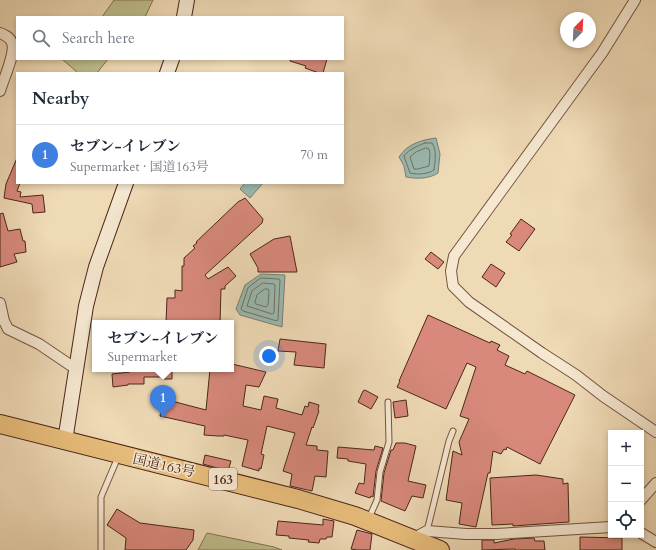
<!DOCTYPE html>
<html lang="en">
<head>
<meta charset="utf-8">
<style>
	body { margin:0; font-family:Cardo,"Noto Serif JP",serif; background:#f2f2f3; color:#1f2937 }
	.controls { position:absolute; right:12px; bottom:12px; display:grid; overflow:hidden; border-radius:0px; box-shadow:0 2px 6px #0003 }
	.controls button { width:36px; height:36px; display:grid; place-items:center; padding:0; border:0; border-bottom:1px solid #e0e1e3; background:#fff; color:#1f2937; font:20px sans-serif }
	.compass { position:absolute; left:560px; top:12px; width:36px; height:36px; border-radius:50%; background:#fff; box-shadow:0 2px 6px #0003; rotate:24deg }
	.you { position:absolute; left:269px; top:356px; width:14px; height:14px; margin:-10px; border:3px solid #fff; border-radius:50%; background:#1a73e8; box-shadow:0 0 0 6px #1a73e833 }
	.badge { display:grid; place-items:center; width:26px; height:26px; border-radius:50%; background:#d93025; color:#fff; font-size:13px; font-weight:700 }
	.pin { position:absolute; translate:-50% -33px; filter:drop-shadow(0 1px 2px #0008) }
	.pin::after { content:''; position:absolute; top:21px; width:14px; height:12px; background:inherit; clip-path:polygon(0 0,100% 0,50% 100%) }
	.popup { position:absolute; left:92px; top:320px; width:142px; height:52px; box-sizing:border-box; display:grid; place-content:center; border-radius:0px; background:#fff; filter:drop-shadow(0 1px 3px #0005); font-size:13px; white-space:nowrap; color:#747a83 }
	.popup b { font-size:15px; color:#1f2937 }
	.popup::after { content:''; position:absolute; left:50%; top:100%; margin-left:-8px; border:8px solid transparent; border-top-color:#fff }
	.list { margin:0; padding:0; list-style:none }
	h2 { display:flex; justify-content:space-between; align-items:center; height:52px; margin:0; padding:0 16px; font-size:17px }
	h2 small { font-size:13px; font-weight:400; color:#747a83 }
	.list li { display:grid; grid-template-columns:26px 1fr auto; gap:12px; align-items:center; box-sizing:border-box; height:60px; padding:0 16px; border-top:1px solid #e0e1e3 }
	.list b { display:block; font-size:15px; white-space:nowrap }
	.list p { margin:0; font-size:13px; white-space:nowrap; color:#747a83 }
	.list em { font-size:13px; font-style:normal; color:#747a83 }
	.icon { flex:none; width:22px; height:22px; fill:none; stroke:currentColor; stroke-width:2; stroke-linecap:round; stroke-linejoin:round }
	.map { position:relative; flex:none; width:656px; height:550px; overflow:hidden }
	.search { position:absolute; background:#fff; box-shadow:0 2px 6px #0003; left:16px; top:16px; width:328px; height:44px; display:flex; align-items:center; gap:10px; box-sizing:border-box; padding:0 14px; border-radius:0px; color:#747a83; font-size:15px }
	.panel { position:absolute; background:#fff; box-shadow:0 2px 6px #0003; left:16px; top:72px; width:328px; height:112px; border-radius:0px }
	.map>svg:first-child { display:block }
</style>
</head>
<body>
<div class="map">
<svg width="656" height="550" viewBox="0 0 656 550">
	<rect width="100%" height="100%" fill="#efdab6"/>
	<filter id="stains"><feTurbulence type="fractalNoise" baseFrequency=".005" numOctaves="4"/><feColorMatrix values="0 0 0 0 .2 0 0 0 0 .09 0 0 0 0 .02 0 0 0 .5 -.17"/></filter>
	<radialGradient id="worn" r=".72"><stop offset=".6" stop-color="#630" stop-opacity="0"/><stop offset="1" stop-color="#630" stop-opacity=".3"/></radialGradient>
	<path fill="#bdbe8b" stroke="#847252" d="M114 0H153L145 17H102Z
		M62 59H108L97 73H78Z
		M207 533 274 547 282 550H198Z"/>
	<path fill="#9abab0" stroke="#7a7f74" d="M436 138 440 154 438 173C429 179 417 179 406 177L404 166 399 157C407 144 421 140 436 138Z
		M245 183H263L250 198 240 189Z
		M261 274 285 275 282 327 240 315 236 309 245 285Z"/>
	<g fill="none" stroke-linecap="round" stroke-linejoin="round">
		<path stroke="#727064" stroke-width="1" d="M425 143H432C437 150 435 161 434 170 428 174 418 175 410 173L404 156C409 149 418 146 425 143Z
			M426 148 429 149 430 154 429 166 418 169H414L410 157 416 152Z
			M261 278 279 279 280 280 278 319 277 321 243 311 241 309 248 288Z
			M263 283 274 284 275 285 274 313 272 314 247 306 252 291Z
			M265 289H268L269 291 268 305 266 307 256 304 255 302 257 295Z"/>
	</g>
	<path fill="#d8897c" stroke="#4b2719" d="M291 59H327L323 73H319L305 68 306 66 290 61Z
		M17 158V183H20L17 191 21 192 20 197 43 195 45 212 33 213 32 204 4 198 6 184Z
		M245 198 263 219 262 223 205 275 208 279 228 267 236 276 225 286V289H221L220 323H166L167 298H175V290L182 291V266H184V258L195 248 193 246 197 243 196 242 239 201H240Z
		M3 213 8 231 20 229 23 241H25L26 252 14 254 17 262 0 267V214Z
		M521 219 535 229 519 251 506 242 512 235 510 234Z
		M290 236 297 272H258V268L250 254 274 239Z
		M431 252 444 262 438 269 425 259Z
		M491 264 505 273 496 287 482 277Z
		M428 315 490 343 491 341 500 345 497 350 509 356 505 365 525 374 527 371 575 395 540 464 507 447 506 450 504 449 501 454 493 451 490 473H488L476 527 459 524 462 503 446 500 453 451 462 455 459 442 469 419 460 416 476 367 467 363 446 409 397 387 400 381H399Z
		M280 339 326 344 324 368 294 365 296 352 278 351Z
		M232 364 266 372 259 387 246 385 243 406 261 410 264 396 278 399 276 408 302 415 305 406 308 407 309 402 319 405 318 410 319 411 313 428 312 427 306 445 317 446V450L328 451 326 477 315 476 312 491 290 486 292 474 283 471 295 433 267 426 261 454 264 455 261 469 259 468V471L242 466 248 440 224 435V436H218L204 435 205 426 160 416 164 399 206 410 210 369H231Z
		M130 369H172V379H162V377H144V384H128V385L113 387 112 374 130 372Z
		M365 390 378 397 371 409 358 402 363 391Z
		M406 400 408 416 395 418 393 402Z
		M396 443H405L416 446 408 481 426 485 423 498 412 496 405 511 381 501 384 473 391 450H393Z
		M375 446 383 448 376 471 373 497 371 496 370 498 355 493 359 483 364 484 366 464 348 461V459L337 458 338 447 374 450Z
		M205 455 231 461 228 471 203 464Z
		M536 475 563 479V484L568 483 569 522 513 526V524L492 525 490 478Z
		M117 509 140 523 194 530 193 540 186 550H125L126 538 107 525Z
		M323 519 334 521 332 537H327L326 539H320L319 543 308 542 309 540 289 538V536L276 535 278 521 323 525Z
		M357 530 372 534 370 550H357L351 549Z
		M580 537 622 538V550H580Z
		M534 538 535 541H544L545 550H515V549L482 550V540H494V543L514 539Z"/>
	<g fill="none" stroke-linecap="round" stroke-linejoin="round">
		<g stroke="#745440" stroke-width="7">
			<path id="lane" d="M369 518 377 500 380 472 389 442 388 402
				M427 531 449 441 453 431
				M101 550V497L118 457"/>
		</g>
		<g stroke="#745440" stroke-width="12">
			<path id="street" d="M635 0 602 53 454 256 451 271 453 286 469 302 542 353 576 375 603 396 656 432
				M0 33C5 35 10 37 12 43 16 53 3 80 0 91
				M0 303 4 321 8 329 39 344 76 369
				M641 500 656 483
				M641 533 656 542
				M414 538 427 531 466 534H496L611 527"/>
		</g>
		<g stroke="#4b2719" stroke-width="16">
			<path id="secondary" d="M184 17 187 0
				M167 73 172 59
				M65 441 86 306 96 267 126 183"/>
		</g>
		<g stroke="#4b2719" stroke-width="20">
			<path id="highway" d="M0 424 298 499 355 516 440 550"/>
		</g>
		<use href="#lane" stroke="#f5e7d0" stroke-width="5"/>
		<use href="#street" stroke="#f5e7d0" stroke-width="10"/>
		<use href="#secondary" stroke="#f5e7d0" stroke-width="14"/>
		<use href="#highway" stroke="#e8bd7b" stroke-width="18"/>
	</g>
	<g text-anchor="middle" stroke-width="3" stroke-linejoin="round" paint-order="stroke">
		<rect fill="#f5e7d0" stroke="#7e6150" stroke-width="1" x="209" y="468" width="28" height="22" rx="3"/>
		<g font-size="13" font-weight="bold" fill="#4b2719">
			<text x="223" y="484">163</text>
		</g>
		<g font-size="14" fill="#4b2719" stroke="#f5e7d0">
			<text transform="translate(164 465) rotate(13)" y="5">国道163号</text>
		</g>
	</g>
	<rect width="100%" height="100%" filter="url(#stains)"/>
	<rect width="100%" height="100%" fill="url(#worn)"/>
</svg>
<div class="controls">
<button>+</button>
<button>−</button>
<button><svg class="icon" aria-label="locate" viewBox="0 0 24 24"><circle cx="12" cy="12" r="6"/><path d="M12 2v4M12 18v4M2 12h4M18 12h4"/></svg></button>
</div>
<svg class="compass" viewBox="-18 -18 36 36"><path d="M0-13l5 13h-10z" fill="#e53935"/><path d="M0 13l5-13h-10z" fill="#747a83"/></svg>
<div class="you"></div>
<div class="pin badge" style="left:163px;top:418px;background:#3f7fe0">1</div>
<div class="popup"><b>セブン-イレブン</b>Supermarket</div>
<div class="search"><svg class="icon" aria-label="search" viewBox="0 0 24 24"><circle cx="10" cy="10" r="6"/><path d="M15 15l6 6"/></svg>Search here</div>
<section class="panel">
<h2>Nearby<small></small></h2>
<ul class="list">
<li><span class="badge" style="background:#3f7fe0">1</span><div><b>セブン-イレブン</b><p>Supermarket · 国道163号</p></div><em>70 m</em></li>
</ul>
</section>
</div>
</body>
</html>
